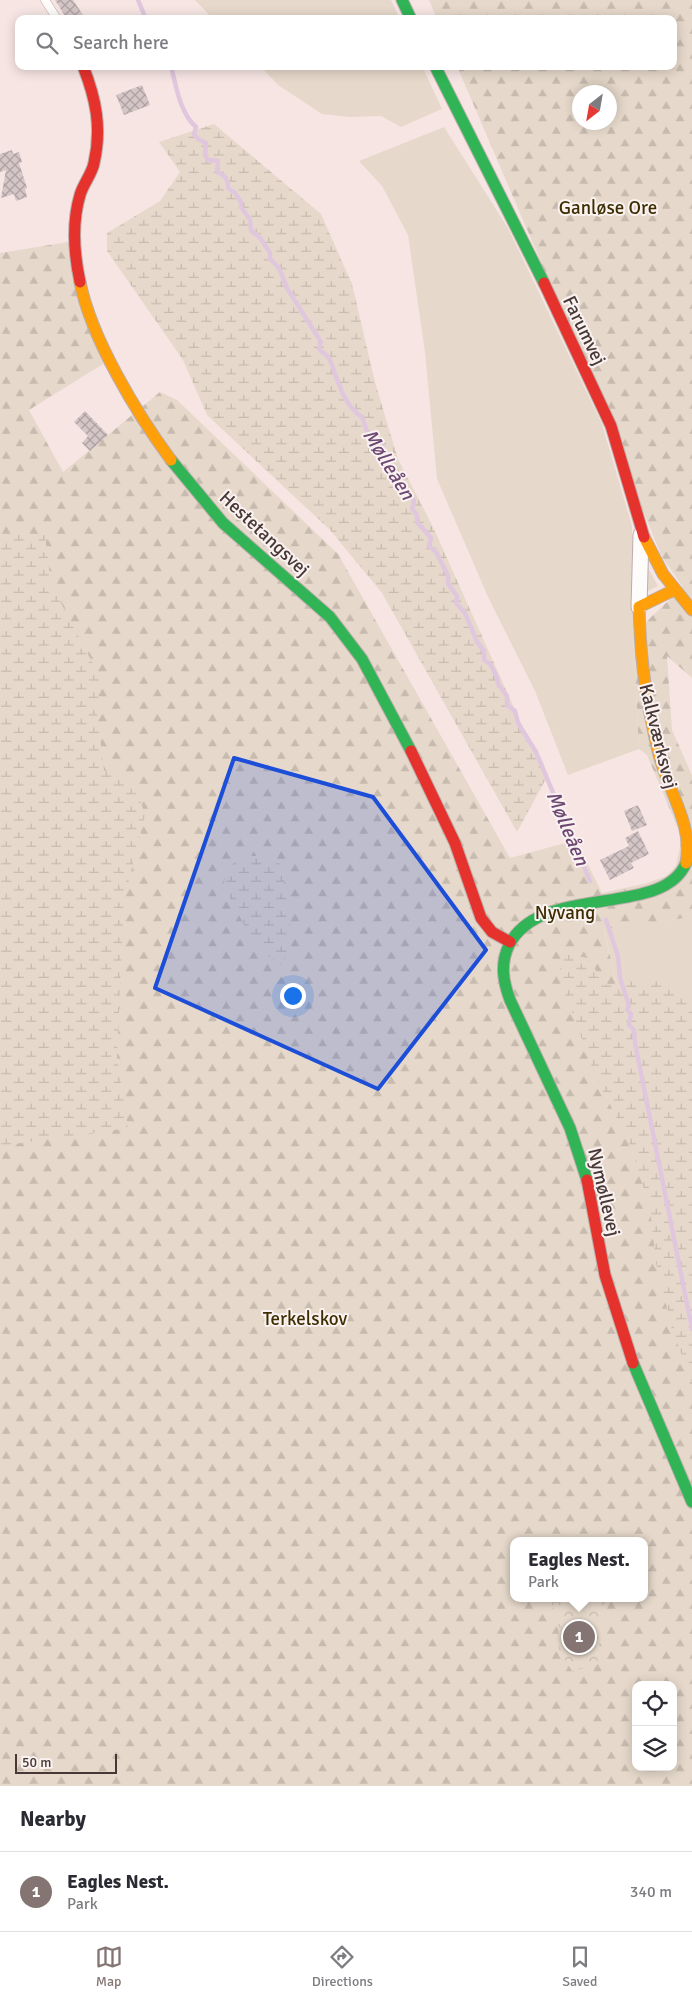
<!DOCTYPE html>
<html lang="en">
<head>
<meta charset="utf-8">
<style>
	body { margin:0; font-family:Signika,sans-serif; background:#f7f7f7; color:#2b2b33 }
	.controls { position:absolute; right:15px; bottom:15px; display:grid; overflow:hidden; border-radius:10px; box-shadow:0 2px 12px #0003 }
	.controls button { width:45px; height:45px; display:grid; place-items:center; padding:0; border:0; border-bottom:1px solid #e1e1e2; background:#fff; color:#2b2b33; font:25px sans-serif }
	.compass { position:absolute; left:572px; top:85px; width:45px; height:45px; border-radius:50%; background:#fff; box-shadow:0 2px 12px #0003; rotate:211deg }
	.scale { position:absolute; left:15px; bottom:12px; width:102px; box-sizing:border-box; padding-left:5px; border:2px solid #473836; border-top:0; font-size:14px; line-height:18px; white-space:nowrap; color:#473836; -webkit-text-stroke:4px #faf2f1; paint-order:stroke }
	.you { position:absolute; left:292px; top:995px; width:18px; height:18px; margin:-12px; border:4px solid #fff; border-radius:50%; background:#1a73e8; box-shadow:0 0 0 8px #1a73e833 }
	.badge { display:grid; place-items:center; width:32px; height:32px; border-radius:50%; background:#847573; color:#fff; font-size:16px; font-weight:700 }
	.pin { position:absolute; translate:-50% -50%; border:2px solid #fff; box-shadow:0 1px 5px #0006 }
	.popup { position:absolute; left:510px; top:1537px; width:138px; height:65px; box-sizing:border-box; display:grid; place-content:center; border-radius:10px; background:#fff; filter:drop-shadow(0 1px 4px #0005); font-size:16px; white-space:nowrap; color:#7c7c81 }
	.popup b { font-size:19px; color:#2b2b33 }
	.popup::after { content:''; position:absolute; left:50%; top:100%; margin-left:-10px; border:10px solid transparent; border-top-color:#fff }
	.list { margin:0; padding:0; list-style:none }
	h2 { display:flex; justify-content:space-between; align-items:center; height:65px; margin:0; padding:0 20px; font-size:21px }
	h2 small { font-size:16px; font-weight:400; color:#7c7c81 }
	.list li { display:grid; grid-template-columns:32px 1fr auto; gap:15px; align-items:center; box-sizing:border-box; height:80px; padding:0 20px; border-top:1px solid #e1e1e2 }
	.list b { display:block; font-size:19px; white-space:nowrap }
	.list p { margin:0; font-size:16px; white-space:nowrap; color:#7c7c81 }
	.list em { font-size:16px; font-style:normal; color:#7c7c81 }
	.icon { flex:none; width:28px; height:28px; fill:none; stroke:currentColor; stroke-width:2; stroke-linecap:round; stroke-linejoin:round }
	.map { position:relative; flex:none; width:692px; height:1786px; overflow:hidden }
	.search { position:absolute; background:#fff; box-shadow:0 2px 12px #0003; left:15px; right:15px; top:15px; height:55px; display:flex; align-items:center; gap:12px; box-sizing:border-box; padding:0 18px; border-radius:10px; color:#7c7c81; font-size:19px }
	.sheet { height:145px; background:#fff }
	nav { display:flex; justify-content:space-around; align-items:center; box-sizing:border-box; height:70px; border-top:1px solid #e1e1e2; background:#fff; font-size:14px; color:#7c7c81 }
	nav a { display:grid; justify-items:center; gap:2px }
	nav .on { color:#847573 }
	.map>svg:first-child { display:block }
</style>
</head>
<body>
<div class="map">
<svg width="692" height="1786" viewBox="0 0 692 1786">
	<defs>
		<pattern id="forest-firs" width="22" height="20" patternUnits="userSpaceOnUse" patternTransform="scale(1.25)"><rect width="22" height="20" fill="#e6d9cb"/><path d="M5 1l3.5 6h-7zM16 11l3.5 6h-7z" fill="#c7bbaf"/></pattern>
		<pattern id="wetland-marsh" width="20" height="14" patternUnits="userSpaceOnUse" patternTransform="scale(1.25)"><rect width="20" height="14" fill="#e6d9cb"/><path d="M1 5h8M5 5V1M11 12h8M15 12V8" fill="none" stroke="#c7bbaf"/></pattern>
		<pattern id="park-crowns" width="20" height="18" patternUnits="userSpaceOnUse" patternTransform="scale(1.25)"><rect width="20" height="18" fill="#e6d9cb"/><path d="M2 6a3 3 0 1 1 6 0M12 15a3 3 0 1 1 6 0" fill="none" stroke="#c7bbaf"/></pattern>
		<pattern id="building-cross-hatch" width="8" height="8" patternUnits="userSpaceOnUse" patternTransform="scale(1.25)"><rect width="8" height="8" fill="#d4c5c7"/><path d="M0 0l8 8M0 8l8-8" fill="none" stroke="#aea1a2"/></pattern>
	</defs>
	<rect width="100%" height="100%" fill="#f6e5e3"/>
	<path fill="#e6d9cb" d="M195 0H391L400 19H213Z
		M260 66H422L442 109 401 127 381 116 349 117 322 114 278 85Z
		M444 127 508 228 602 424 632 526 633 634 639 749 568 775 535 691 489 599 437 479 425 352 408 235 382 186 359 161Z
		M645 563 658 586 646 592Z
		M692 917V1318L604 928Z"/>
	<path fill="url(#forest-firs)" fill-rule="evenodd" d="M429 0H692V678L667 656 672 730 692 775V917L604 929 692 1318V1786H0V253L68 242 103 364 29 410 63 472 160 392 177 400 338 554 510 858 576 840 602 893 647 883 666 876 676 866 682 838 647 755 639 749 633 634 683 587 662 557 544 269 457 66H673V19H437ZM580 92H610V122H580ZM514 1541H644V1598H514ZM636 1685H673V1767H636Z"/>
	<path fill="url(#wetland-marsh)" d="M214 124 321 214 352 284 375 382 398 459 433 527 546 779 517 832 382 593 330 530 207 415 183 360 107 251V233L160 201 180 172 159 142Z
		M22 533 45 535 51 584 100 677 97 713 104 770 136 787 145 815 124 900 117 1058 128 1128 0 1146V545Z
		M243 856H266L280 864C286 893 298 938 281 965 252 949 238 912 223 884L230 866Z
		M565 954 588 958 605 985 659 978 692 997V1383L672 1329 656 1263 650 1208 628 1139 597 1080 558 974Z"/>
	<path fill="url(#park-crowns)" d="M547 1598H605L597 1665 572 1671 559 1650 558 1617Z"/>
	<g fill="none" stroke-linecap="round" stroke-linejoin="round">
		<path stroke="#e0c7dd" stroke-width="4.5" d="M138 0 146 19
			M171 66C176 86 180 113 196 127L194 134 198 139 206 143 205 155 208 160 218 161 217 172C225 176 228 178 228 188L235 193 241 202V207L250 220 251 230 261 239 270 253V259L279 268 287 288 321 342 319 349C322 353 328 355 330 360 338 380 343 405 362 417L368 435 383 447 384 459 396 472 394 479 402 486 414 501 412 509 417 515V522L431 538 429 546 436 552 448 576V584L457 596 456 603 465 613 477 642 484 651V660L490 664 497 677 498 684 507 696V705L515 711 518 723 536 752 590 881
			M606 920 618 956 620 978 629 1005 627 1010 631 1014 629 1025 634 1030 635 1043 692 1329"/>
	</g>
	<path fill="url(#building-cross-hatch)" d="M55 0H73L83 15 76 19H67Z
		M142 85 150 105 124 115 116 95Z
		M12 150 13 154 19 152 22 162 19 163 27 188 25 189 27 197 16 201 14 194 1 198 6 170 0 172V154Z
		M85 411 108 435 90 451 82 443 88 436 74 422Z
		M638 805 647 825 632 831 624 811Z
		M638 831 649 854 631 863 634 868 610 880 600 860 629 846 625 838Z"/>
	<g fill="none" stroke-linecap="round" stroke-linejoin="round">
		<g stroke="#bcadab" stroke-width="9">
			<path id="lane" d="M45 0 57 19"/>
		</g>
		<g stroke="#bcadab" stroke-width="17">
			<path id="street" d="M639 607 641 535"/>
		</g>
		<g stroke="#bcadab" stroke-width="13">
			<path id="fast" d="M402 0 411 19
				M435 66 544 283
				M171 460 223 523 330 617 362 659 411 751
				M587 1180 570 1128 510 1000C503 981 500 964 509 945 541 882 663 919 686 863
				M633 1363 692 1502"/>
		</g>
		<g stroke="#bcadab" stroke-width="13">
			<path id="slow" d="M80 282C91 338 137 414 171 460
				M644 537 663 574 692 610
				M674 590 639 607C640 648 644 688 653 728 656 744 660 761 666 776 677 805 692 832 686 863"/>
		</g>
		<g stroke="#bcadab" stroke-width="13">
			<path id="jam" d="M80 282C74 254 72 222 80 195 83 184 92 174 94 163 102 128 96 99 83 66
				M544 283 611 426 644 537
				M411 751 455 843 481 918 492 932 510 942
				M587 1180 605 1275 633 1363"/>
		</g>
		<use href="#lane" stroke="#fefbfb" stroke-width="8"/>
		<use href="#street" stroke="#fefbfb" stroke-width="15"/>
		<use href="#fast" stroke="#30b455" stroke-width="11"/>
		<use href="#slow" stroke="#ff9f0a" stroke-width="11"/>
		<use href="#jam" stroke="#e5322d" stroke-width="11"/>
	</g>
	<path fill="#1d4ed8" fill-opacity="0.2" stroke="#1d4ed8" stroke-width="4" stroke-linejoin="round" d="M234 758 373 797 486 950 378 1089 155 988Z"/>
	<g text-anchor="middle" stroke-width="4" stroke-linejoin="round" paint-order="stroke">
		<g font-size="19" fill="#3e2d00" stroke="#faf2f1">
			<text x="608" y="214">Ganløse Ore</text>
			<text x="565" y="919">Nyvang</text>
			<text x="305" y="1325">Terkelskov</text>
		</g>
		<g font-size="19" fill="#473836" stroke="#faf2f1">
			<text transform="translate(585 330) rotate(64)" y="7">Farumvej</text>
			<text transform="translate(265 533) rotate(43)" y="7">Hestetangsvej</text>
			<text transform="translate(659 736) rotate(76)" y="7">Kalkværksvej</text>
			<text transform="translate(605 1192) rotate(77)" y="7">Nymøllevej</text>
		</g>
		<g font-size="20" font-style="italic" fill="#6d4873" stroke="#faf2f1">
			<text transform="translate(389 464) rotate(58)" y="7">Mølleåen</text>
			<text transform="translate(568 828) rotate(67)" y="7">Mølleåen</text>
		</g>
	</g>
</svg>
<div class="controls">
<button><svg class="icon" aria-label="locate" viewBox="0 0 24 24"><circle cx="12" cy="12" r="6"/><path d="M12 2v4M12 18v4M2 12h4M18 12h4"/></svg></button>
<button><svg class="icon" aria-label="layers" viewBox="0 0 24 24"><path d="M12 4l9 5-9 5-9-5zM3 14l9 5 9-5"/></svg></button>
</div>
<svg class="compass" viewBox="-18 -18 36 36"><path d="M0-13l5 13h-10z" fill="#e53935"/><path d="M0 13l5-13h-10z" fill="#7c7c81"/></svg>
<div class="scale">50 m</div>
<div class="you"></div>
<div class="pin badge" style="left:579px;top:1637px">1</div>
<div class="popup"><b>Eagles Nest.</b>Park</div>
<div class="search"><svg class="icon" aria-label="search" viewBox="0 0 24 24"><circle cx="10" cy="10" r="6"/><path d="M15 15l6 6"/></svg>Search here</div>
</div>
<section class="sheet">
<h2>Nearby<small></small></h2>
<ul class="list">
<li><span class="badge">1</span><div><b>Eagles Nest.</b><p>Park</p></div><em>340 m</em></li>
</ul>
</section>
<nav>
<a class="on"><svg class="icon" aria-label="map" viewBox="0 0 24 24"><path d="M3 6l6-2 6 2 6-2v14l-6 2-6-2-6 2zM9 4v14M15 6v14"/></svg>Map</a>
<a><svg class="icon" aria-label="directions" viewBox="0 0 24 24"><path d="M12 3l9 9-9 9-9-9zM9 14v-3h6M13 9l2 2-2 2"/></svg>Directions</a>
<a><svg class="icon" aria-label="saved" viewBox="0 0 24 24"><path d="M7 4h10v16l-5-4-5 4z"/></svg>Saved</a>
</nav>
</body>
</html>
